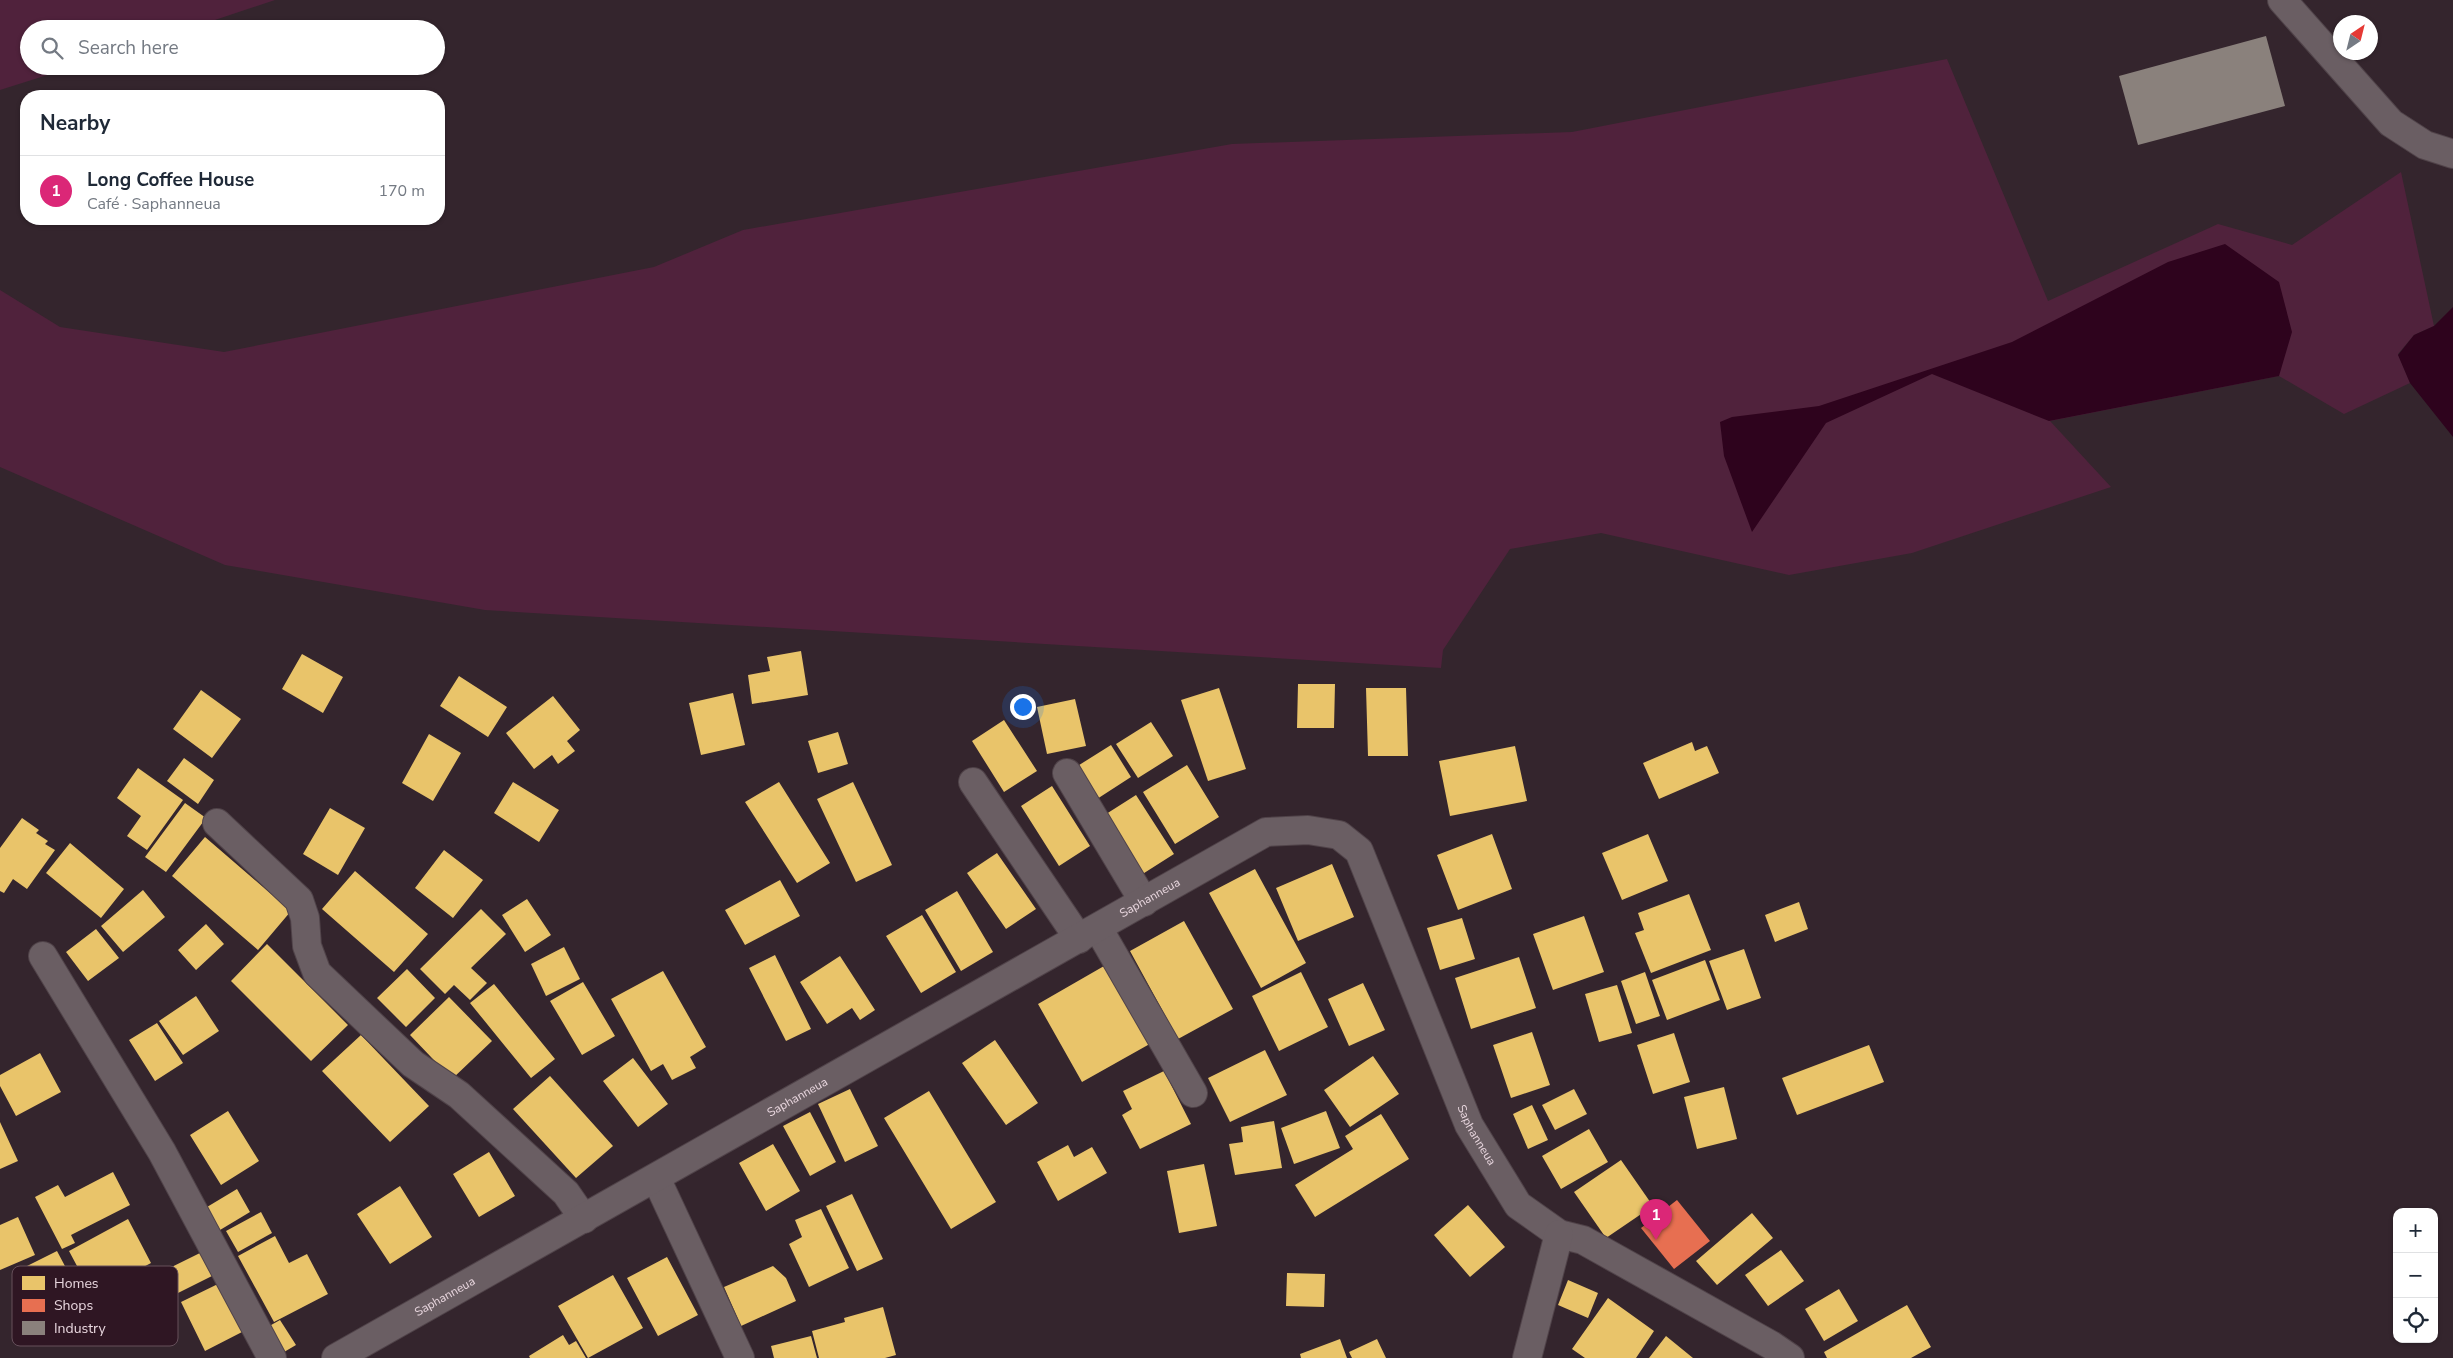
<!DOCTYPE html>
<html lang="en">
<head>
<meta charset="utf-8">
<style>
	body { margin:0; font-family:"Nunito Sans",sans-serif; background:#f6f6f7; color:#1f2937 }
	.controls { position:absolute; right:15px; bottom:15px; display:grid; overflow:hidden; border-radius:10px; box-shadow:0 1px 4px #0004 }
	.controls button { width:45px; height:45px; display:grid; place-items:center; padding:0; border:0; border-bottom:1px solid #e0e1e3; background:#fff; color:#1f2937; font:25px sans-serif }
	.compass { position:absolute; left:2333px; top:15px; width:45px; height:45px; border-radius:50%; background:#fff; box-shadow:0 1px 4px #0004; rotate:35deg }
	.you { position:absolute; left:1022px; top:706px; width:18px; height:18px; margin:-12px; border:4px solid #fff; border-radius:50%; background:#1a73e8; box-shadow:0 0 0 8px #1a73e833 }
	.badge { display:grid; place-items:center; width:32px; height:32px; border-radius:50%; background:#db2777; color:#fff; font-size:16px; font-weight:700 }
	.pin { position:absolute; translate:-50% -41px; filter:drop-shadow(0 1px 2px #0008) }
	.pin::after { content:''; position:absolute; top:26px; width:18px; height:15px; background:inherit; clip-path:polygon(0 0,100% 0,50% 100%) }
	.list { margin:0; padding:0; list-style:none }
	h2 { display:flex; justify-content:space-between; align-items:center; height:65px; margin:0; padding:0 20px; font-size:21px }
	h2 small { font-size:16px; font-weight:400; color:#747a83 }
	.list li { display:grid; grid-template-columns:32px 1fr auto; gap:15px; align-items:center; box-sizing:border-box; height:70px; padding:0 20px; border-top:1px solid #e0e1e3 }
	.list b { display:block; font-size:19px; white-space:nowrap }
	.list p { margin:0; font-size:16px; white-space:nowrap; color:#747a83 }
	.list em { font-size:16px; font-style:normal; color:#747a83 }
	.icon { flex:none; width:28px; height:28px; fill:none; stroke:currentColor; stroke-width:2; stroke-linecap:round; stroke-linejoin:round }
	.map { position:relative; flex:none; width:2453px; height:1358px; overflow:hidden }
	.search { position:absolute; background:#fff; box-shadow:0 1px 4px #0004; left:20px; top:20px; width:425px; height:55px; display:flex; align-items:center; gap:12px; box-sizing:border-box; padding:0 18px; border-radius:28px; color:#747a83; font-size:19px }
	.panel { position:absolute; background:#fff; box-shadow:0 1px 4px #0004; left:20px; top:90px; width:425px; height:135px; border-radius:20px }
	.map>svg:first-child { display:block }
</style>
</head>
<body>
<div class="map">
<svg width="2453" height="1358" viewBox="0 0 2453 1358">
	<rect width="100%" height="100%" fill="#34252d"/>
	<path fill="#50223c" d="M0 0H275L188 29H29V66H76L0 90Z
		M1947 59 2048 301 2218 224 2292 245 2401 172 2434 326 2414 335 2398 354 2410 383 2344 414 2279 376 2050 421 2111 487 1912 553 1789 575 1601 533 1510 549 1443 650 1441 668 485 610 225 565 0 467V290L60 327 224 352 654 267 743 230 1232 144 1572 132Z"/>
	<path fill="#2e031d" d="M2225 244 2279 282 2292 332 2279 376 2049 421 1932 374 1826 423 1752 532 1724 456 1720 422 1732 417 1819 406 2012 342 2168 262Z
		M2453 307V437L2410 383 2398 355 2414 335 2434 326Z"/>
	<path fill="#e9c46a" d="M801 651 808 695 752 704 748 675 770 671 767 657Z
		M302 654 343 677 323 713 282 689Z
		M459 676 507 707 488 737 440 706Z
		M1298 684H1335L1334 728H1297Z
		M1219 688 1246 769 1208 781 1181 700Z
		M1366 688H1406L1408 756H1368Z
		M201 690 241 719 212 758 173 729Z
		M733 693 745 745 701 755 689 703Z
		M553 696 580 730 567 741 575 751 558 764 552 755 534 769 506 733Z
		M1075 699 1086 746 1047 754 1037 707Z
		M1004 720 1037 771 1004 792 972 741Z
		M1151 722 1173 756 1138 778 1116 744Z
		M838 732 848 764 818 773 808 741Z
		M429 734 461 753 433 801 402 783Z
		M1692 742 1695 751 1707 746 1719 773 1659 799 1643 763Z
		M1111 745 1131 777 1097 799 1076 767Z
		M1515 746 1527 801 1450 816 1439 761Z
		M184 758 214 780 198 804 167 781Z
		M1187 765 1219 817 1175 844 1143 792Z
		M138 768 183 800 147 850 127 836 141 816 117 798Z
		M513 782 559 810 539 842 494 813Z
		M779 782 830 863 797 883 745 802Z
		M853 782 892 865 856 882 817 799Z
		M1052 786 1090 846 1059 866 1021 806Z
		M1136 795 1174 854 1141 875 1103 816Z
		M185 803 206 818 166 872 145 857Z
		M330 808 365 828 338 875 303 854Z
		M22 818 39 830 36 833 48 841 45 844 55 850 27 889 13 879 4 893 0 891V848Z
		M1492 834 1512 889 1458 910 1437 855Z
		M1648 834 1668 881 1622 900 1602 853Z
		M205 837 291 911 258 950 172 876Z
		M70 843 124 889 101 918 46 873Z
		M444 850 483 880 453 918 415 888Z
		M997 853 1036 909 1006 929 967 873Z
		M1332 864 1354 917 1298 941 1276 888Z
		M1255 869 1306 963 1261 988 1209 893Z
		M355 871 428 934 394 972 322 909Z
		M780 880 800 916 745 945 725 910Z
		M143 890 165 917 123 952 101 926Z
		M957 891 993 952 961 971 925 910Z
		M1689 894 1711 950 1651 973 1635 933 1644 930 1638 913Z
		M527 899 551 935 525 952 502 915Z
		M1799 902 1808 929 1775 942 1765 915Z
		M481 909 506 934 471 968 487 983 470 1000 454 985 445 994 420 969Z
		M922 915 956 972 921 993 886 936Z
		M1584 916 1604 972 1553 990 1533 934Z
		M1462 918 1475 959 1440 970 1427 928Z
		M1184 921 1233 1009 1178 1039 1130 951Z
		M206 924 224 944 196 970 178 950Z
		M96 929 119 958 88 981 66 952Z
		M267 944 348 1025 311 1061 231 981Z
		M564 947 580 979 546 996 531 964Z
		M1744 949 1761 998 1727 1010 1709 961Z
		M775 955 811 1029 786 1041 749 968Z
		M840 956 875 1010 860 1020 852 1008 827 1024 800 982Z
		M1519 957 1536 1008 1471 1029 1455 978Z
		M1705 960 1720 1000 1667 1020 1652 980Z
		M1111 962 1155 1041 1082 1082 1038 1004Z
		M407 969 435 998 406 1027 377 998Z
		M663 971 706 1047 690 1057 696 1068 672 1080 663 1064 651 1071 611 999Z
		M1301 972 1328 1027 1279 1051 1252 996Z
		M1645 972 1660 1016 1636 1024 1621 981Z
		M583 982 615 1036 582 1055 550 1001Z
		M1363 983 1385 1030 1349 1046 1328 999Z
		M494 984 555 1059 531 1078 470 1003Z
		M1617 985 1632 1033 1599 1042 1585 994Z
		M196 996 219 1031 183 1055 159 1021Z
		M449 997 492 1041 452 1079 410 1035Z
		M157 1023 183 1063 155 1081 129 1040Z
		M1532 1032 1550 1085 1511 1098 1493 1045Z
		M1674 1033 1690 1082 1653 1094 1637 1045Z
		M361 1035 429 1106 390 1142 322 1071Z
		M995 1040 1038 1103 1006 1125 962 1063Z
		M1869 1045 1884 1082 1797 1115 1782 1078Z
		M1265 1050 1287 1095 1230 1122 1208 1078Z
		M40 1053 61 1092 16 1116 0 1086V1075Z
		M1373 1056 1399 1094 1350 1127 1324 1090Z
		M633 1058 668 1104 638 1127 603 1081Z
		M1164 1071 1191 1124 1140 1149 1122 1115 1132 1109 1123 1091Z
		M550 1076 613 1146 576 1178 513 1109Z
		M1724 1087 1737 1139 1697 1149 1684 1097Z
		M850 1089 878 1146 845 1162 818 1104Z
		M1574 1089 1587 1114 1555 1130 1542 1105Z
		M929 1091 996 1202 951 1229 884 1118Z
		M1532 1105 1548 1140 1528 1149 1513 1114Z
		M228 1111 259 1161 221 1185 190 1135Z
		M1326 1111 1340 1148 1294 1164 1281 1128Z
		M810 1112 836 1162 810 1176 783 1126Z
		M1381 1114 1409 1159 1315 1217 1295 1185 1353 1149 1345 1136Z
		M1274 1121 1282 1168 1235 1175 1229 1144 1243 1142 1241 1127Z
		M0 1122 18 1161 0 1169Z
		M1589 1129 1608 1162 1561 1189 1542 1156Z
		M773 1144 800 1191 766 1211 739 1163Z
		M1068 1145 1074 1157 1092 1147 1107 1173 1058 1201 1037 1162Z
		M489 1152 515 1196 479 1217 453 1174Z
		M1621 1160 1653 1206 1606 1238 1574 1192Z
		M1204 1164 1217 1226 1179 1233 1167 1171Z
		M113 1172 130 1205 71 1235 75 1243 62 1249 35 1197 58 1185 65 1197Z
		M400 1186 432 1237 390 1264 357 1214Z
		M237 1189 250 1212 220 1230 207 1207Z
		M852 1194 883 1259 857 1271 826 1206Z
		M1468 1205 1505 1247 1470 1277 1434 1235Z
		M821 1209 849 1268 809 1287 789 1244 802 1237 795 1220Z
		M261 1212 272 1233 238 1252 226 1231Z
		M1752 1213 1773 1238 1717 1285 1696 1261Z
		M18 1217 35 1255 0 1270V1225Z
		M128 1219 151 1263 92 1294 69 1251Z
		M275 1236 289 1263 307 1254 328 1294 274 1322 238 1256Z
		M1781 1250 1804 1281 1768 1306 1745 1275Z
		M57 1251 75 1285 45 1301 27 1266Z
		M200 1253 212 1276 136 1314 125 1290Z
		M667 1257 698 1315 658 1336 627 1278Z
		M773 1266 786 1278 796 1301 741 1326 724 1287Z
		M1287 1273 1325 1274 1324 1307 1286 1306Z
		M613 1275 643 1328 588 1358 558 1306Z
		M1568 1280 1598 1293 1588 1318 1558 1305Z
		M220 1283 244 1331 205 1351 181 1302Z
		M1839 1289 1858 1321 1824 1341 1805 1309Z
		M1608 1298 1654 1331 1636 1358H1585L1572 1349Z
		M1907 1305 1931 1347 1911 1358H1827L1824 1352Z
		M883 1307 896 1355 885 1358H819L812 1331 845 1322 844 1318Z
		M280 1320 296 1345 279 1355 264 1329Z
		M563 1335 569 1345 576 1341 586 1358H530L529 1356Z
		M811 1336 817 1358H774L771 1346Z
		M1666 1336 1693 1358H1649Z
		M1340 1339 1347 1358H1301L1300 1354Z
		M1377 1339 1386 1358H1352L1349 1352Z"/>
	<path fill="#e76f51" d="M1677 1200 1710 1241 1674 1269 1641 1228Z"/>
	<path fill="#8a817c" d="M2266 36 2285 106 2138 145 2119 76Z"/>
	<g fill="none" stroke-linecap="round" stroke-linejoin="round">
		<g stroke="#504349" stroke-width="30">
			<g id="minor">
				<path d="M2282 0 2391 123 2425 145 2453 154"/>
				<path d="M1067 773 1144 902"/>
				<path d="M973 782 1079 939"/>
				<path d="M217 823 299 900 305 918 307 946 317 973 413 1064 459 1095 566 1193 584 1219"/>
				<path d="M1098 928 1193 1093"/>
				<path d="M43 956 162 1152 272 1358"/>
				<path d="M656 1178 740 1358"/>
				<path id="s1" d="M336 1358 1266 832 1308 830 1339 835 1359 851 1469 1125 1518 1205 1559 1234 1583 1240 1771 1345 1790 1358"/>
				<path d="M1527 1358 1559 1234"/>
			</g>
		</g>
		<use href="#minor" stroke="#6a5e63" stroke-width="28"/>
	</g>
	<g text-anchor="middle" stroke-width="5" stroke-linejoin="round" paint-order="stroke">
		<g font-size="12" fill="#e8d6de" stroke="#2f1623">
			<text dy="4" stroke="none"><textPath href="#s1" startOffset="935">Saphanneua</textPath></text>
			<text dy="4" stroke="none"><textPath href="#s1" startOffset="530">Saphanneua</textPath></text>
			<text dy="4" stroke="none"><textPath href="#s1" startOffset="1475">Saphanneua</textPath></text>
			<text dy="4" stroke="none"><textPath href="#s1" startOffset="125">Saphanneua</textPath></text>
		</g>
	</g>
	<rect x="12" y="1266" width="166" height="80" rx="8" fill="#2f1623" stroke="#66505b" stroke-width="1"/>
	<rect x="22" y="1276" width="23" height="14" fill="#e9c46a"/>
	<rect x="22" y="1299" width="23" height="13" fill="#e76f51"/>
	<rect x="22" y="1321" width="23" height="14" fill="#8a817c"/>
	<g font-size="14" fill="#e8d6de">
		<text x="54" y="1288">Homes</text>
		<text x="54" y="1310">Shops</text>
		<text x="54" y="1333">Industry</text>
	</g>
</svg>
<div class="controls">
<button>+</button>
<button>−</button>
<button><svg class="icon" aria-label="locate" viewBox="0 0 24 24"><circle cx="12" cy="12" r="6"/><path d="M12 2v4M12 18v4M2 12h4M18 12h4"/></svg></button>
</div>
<svg class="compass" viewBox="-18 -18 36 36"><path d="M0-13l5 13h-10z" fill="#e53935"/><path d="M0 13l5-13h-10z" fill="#747a83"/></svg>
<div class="you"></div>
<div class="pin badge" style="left:1656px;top:1240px">1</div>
<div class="search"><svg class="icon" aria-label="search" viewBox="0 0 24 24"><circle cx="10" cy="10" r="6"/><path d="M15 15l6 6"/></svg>Search here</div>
<section class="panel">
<h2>Nearby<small></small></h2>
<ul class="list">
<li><span class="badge">1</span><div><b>Long Coffee House</b><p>Café · Saphanneua</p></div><em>170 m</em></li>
</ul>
</section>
</div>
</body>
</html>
